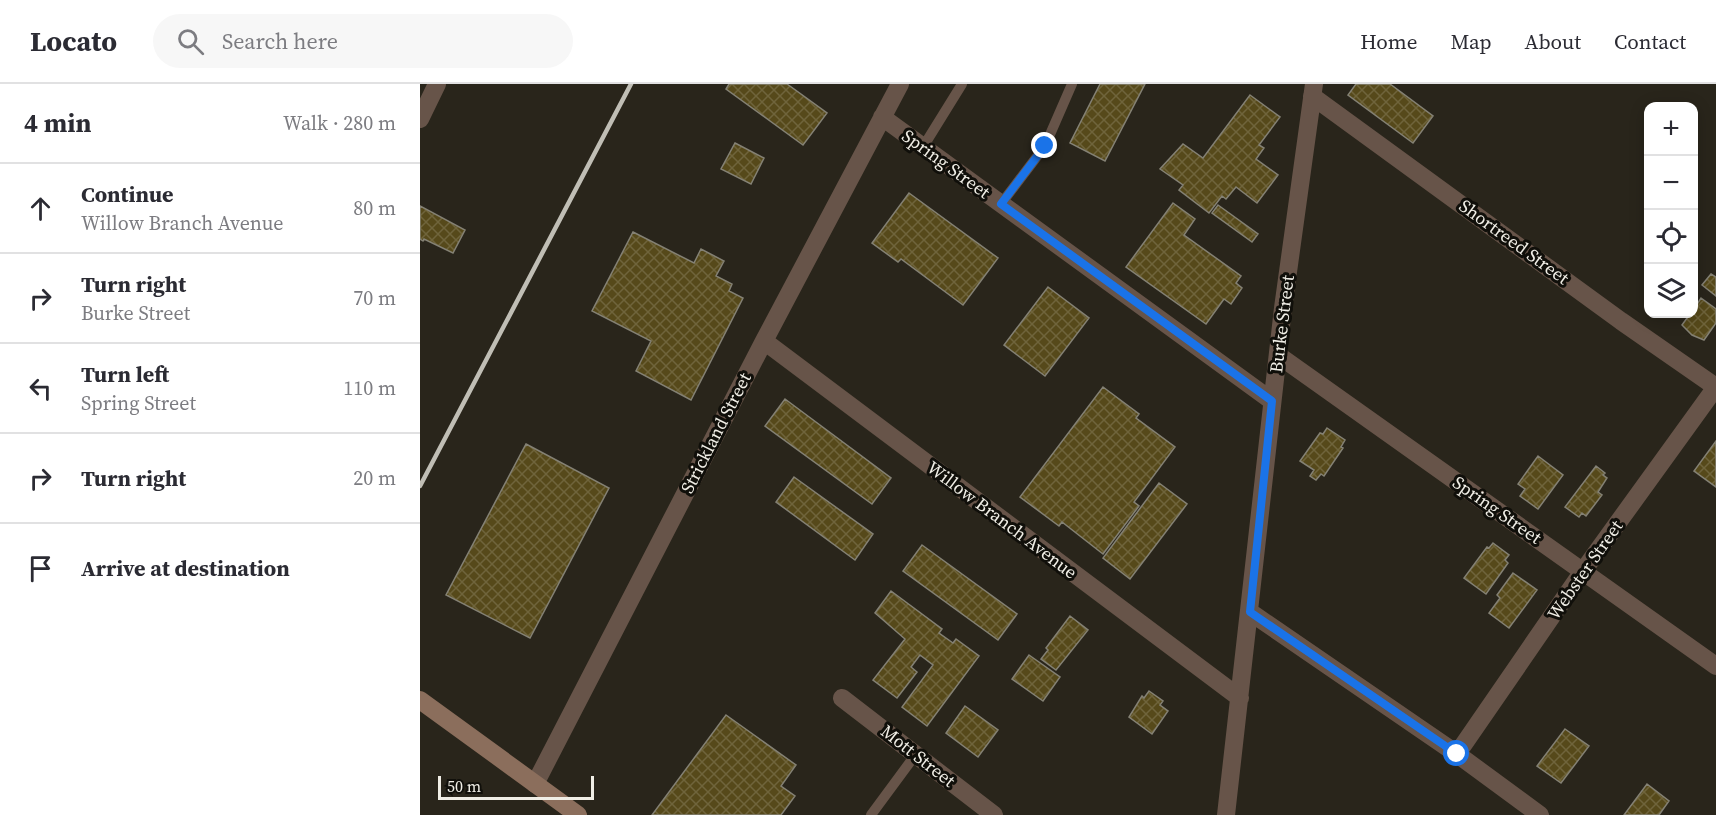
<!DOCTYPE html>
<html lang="en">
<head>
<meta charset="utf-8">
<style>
	body { margin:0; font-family:"Source Serif 4",serif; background:#f7f7f7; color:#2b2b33 }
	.controls { position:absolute; right:18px; top:18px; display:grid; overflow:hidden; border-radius:12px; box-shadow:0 3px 15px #0003 }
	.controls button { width:54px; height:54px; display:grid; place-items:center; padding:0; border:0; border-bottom:2px solid #e1e1e2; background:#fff; color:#2b2b33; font:30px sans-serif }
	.scale { position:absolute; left:18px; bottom:15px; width:156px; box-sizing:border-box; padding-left:6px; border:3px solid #f0eee6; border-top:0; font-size:16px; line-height:21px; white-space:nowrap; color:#f0eee6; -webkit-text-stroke:4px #100f0a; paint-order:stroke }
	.stop { position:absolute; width:18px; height:18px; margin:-14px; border:4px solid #1a73e8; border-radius:50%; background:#fff }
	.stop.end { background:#1a73e8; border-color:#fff; box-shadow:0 2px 6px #0008 }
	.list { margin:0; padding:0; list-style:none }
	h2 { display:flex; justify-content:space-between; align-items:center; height:78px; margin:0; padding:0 24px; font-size:26px }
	h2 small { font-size:20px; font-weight:400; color:#7c7c81 }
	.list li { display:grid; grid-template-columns:39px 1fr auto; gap:18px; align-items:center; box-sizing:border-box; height:90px; padding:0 24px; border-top:2px solid #e1e1e2 }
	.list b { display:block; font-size:22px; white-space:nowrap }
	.list p { margin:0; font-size:20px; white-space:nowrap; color:#7c7c81 }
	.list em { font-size:20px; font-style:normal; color:#7c7c81 }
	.icon { flex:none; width:33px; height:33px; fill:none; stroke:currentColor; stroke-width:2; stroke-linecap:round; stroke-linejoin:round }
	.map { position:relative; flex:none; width:1296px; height:731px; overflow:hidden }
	header { display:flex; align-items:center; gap:36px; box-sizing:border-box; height:84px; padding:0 30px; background:#fff; border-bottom:2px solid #e1e1e2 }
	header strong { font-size:28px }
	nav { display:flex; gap:33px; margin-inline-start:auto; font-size:21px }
	.search { width:420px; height:54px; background:#f7f7f7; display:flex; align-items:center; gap:15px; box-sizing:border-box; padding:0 21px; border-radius:33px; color:#7c7c81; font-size:22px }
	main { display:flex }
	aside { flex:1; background:#fff }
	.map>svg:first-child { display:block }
</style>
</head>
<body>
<header>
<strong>Locato</strong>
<div class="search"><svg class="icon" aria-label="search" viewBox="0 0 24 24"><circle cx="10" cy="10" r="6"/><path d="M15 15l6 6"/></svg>Search here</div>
<nav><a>Home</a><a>Map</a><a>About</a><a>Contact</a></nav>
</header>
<main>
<aside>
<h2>4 min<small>Walk · 280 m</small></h2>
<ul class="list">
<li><svg class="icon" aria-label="ahead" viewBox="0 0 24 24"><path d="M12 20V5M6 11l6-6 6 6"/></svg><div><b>Continue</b><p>Willow Branch Avenue</p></div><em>80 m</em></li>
<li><svg class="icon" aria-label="right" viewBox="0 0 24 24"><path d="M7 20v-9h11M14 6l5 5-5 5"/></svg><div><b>Turn right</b><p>Burke Street</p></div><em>70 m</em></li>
<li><svg class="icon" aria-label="left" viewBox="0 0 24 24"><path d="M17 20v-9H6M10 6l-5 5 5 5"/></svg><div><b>Turn left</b><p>Spring Street</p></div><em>110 m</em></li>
<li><svg class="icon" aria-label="right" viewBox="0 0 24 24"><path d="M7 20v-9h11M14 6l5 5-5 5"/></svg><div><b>Turn right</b></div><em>20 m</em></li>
<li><svg class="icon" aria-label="arrive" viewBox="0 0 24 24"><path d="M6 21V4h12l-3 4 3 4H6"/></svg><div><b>Arrive at destination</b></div></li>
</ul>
</aside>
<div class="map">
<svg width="1296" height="731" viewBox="0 0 1296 731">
	<defs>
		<pattern id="building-cross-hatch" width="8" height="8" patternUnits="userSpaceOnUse" patternTransform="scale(1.5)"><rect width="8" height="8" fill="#56491a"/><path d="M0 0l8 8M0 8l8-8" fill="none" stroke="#6f643b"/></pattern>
	</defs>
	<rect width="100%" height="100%" fill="#29251b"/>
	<path fill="url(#building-cross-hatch)" stroke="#848174" stroke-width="1.5" d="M309 0H367L407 29 383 61 306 5Z
		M680 0H725L685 77 650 59Z
		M936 0H970L1013 32 993 59 928 11Z
		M830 11 860 33 839 61 844 64 836 75 858 91 837 119 816 103 806 115 802 112 789 129 759 106 763 101 740 85 763 60 783 74Z
		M315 59 344 74 331 100 301 85Z
		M489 109 578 174 543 221 481 175 478 178 452 159Z
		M753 119 775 135 764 151 821 192 816 199 822 204 811 220 804 215 786 240 706 183Z
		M798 121 838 150 832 158 792 129Z
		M0 122 45 146 33 169 4 155 3 157 0 155Z
		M213 148 274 179 281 165 304 177 296 192 312 200 309 207 323 214 271 316 216 287 231 257 172 227Z
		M1291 190 1296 193V212L1282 201Z
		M628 203 669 234 625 292 584 261Z
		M1281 214 1296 225V239L1284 256 1272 251 1262 241 1270 230H1274V225Z
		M683 303 719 330 716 334 755 363 714 418 719 422 683 470 642 438 639 442 600 413Z
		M365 315 471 394 452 420 345 342Z
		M907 344 925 356 921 363 923 364 904 392 901 390 896 396 890 392 894 386 880 377 900 349 903 350Z
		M1296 357V403L1274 387Z
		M106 360 189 404 110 554 26 511Z
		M1118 372 1143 391 1118 425 1100 412 1105 405 1098 400Z
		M1176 382 1185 389 1183 391 1187 394 1178 408 1182 411 1166 432 1162 429 1159 433 1145 423Z
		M374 393 453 450 435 476 356 418Z
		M739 399 767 420 710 495 683 474Z
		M1073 459 1089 471 1085 476 1088 479 1066 510 1044 494 1067 463 1069 464Z
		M502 461 597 530 578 556 483 487Z
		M1093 489 1117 506 1089 544 1069 529 1080 514 1077 511Z
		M471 507 522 545 519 549 533 559 536 555 559 572 507 642 482 623 513 581 500 571 491 583 497 588 477 614 453 596 485 555 455 529Z
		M650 532 668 546 636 586 621 575 628 566 626 564Z
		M609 571 640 593 623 617 592 595Z
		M729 607 743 617 740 621 748 627 732 650 709 633 722 612 724 614Z
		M545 622 578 646 558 673 526 649Z
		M306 631 376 681 361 702 375 712 361 731H232Z
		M1145 645 1169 662 1141 699 1117 682Z
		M1227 700 1249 717 1239 731H1204Z"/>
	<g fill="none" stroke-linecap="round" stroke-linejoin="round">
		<path stroke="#675449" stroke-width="10" d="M503 63 542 0
			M581 120 625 62 652 0
			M451 731 496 670"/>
		<path stroke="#675449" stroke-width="18" d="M892 12 1201 237 1296 303
			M462 33 852 317
			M0 35 17 0
			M344 257 820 614
			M858 271 1296 582
			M830 528 1037 670 1120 731
			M422 614 574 731
			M1037 670 1163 487 1296 303
			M115 700 344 257 480 0
			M806 731 863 224 894 0"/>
		<path stroke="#8b6e5c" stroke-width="18" d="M0 616 158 731"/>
		<path stroke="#c0beb5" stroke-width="4.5" d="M0 402 211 0"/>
	</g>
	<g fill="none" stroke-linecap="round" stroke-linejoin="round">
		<path stroke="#1a73e8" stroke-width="8" d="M625 62 581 120 852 317 830 528 1037 670"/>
	</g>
	<g text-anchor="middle" stroke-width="6" stroke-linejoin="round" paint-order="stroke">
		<g font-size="18" fill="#f0eee6" stroke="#100f0a">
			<text transform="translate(526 80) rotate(36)" y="6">Spring Street</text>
			<text transform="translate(1094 158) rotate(36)" y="6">Shortreed Street</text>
			<text transform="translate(862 240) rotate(-83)" y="6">Burke Street</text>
			<text transform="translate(296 349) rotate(-63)" y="6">Strickland Street</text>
			<text transform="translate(1077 426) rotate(35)" y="6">Spring Street</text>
			<text transform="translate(582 436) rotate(37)" y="6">Willow Branch Avenue</text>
			<text transform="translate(1165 486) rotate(-55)" y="6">Webster Street</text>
			<text transform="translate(498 672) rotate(38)" y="6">Mott Street</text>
		</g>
	</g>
</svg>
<div class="controls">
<button>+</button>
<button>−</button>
<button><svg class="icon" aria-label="locate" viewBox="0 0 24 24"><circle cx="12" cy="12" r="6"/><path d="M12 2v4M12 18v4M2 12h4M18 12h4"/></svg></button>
<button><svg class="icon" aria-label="layers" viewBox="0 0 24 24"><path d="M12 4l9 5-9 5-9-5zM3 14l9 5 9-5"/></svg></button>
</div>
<div class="scale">50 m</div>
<div class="stop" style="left:1037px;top:670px"></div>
<div class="stop end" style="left:625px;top:62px"></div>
</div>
</main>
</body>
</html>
